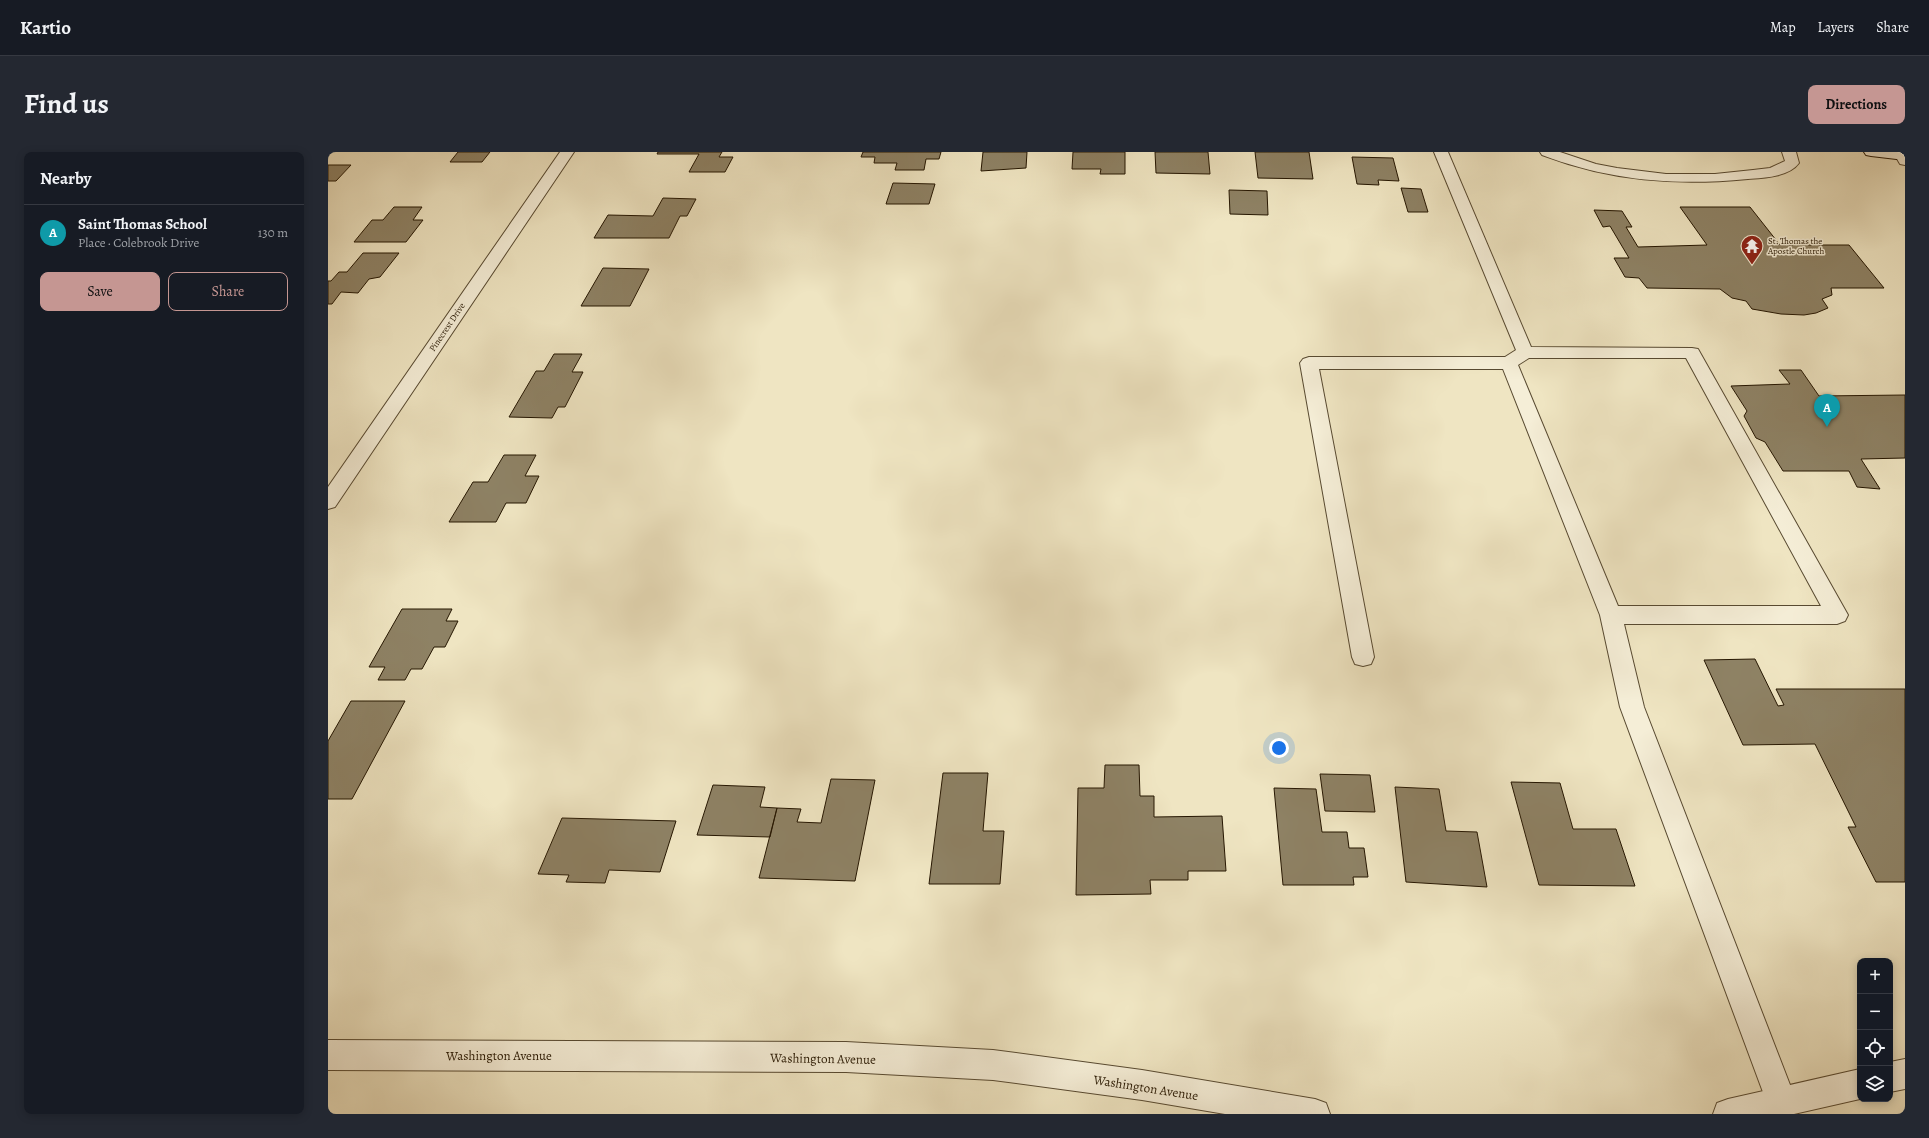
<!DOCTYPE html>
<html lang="en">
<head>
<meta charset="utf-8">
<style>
	body { margin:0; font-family:Alegreya,serif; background:#242831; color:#f1f3f6 }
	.controls { position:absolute; right:12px; bottom:12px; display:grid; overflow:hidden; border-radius:8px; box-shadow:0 2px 10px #0003 }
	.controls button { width:36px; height:36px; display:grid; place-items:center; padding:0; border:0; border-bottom:1px solid #363941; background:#171b24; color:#f1f3f6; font:20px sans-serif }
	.you { position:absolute; left:951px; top:596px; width:14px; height:14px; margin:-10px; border:3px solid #fff; border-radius:50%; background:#1a73e8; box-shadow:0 0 0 6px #1a73e833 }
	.badge { display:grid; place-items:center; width:26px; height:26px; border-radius:50%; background:#c59692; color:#fff; font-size:13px; font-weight:700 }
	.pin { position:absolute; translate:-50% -33px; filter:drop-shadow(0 1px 2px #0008) }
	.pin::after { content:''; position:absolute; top:21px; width:14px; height:12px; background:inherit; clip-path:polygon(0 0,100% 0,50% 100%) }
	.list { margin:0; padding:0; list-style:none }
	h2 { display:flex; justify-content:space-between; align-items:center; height:52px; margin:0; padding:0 16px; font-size:17px }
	h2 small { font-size:13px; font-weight:400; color:#9ea1a6 }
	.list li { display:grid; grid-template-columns:26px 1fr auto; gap:12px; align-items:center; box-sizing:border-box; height:56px; padding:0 16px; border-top:1px solid #363941 }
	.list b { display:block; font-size:15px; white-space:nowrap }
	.list p { margin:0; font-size:13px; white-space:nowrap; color:#9ea1a6 }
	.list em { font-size:13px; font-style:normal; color:#9ea1a6 }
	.actions { display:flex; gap:8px; padding:12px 16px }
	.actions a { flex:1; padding:9px 0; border:1px solid #c59692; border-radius:8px; text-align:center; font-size:14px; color:#c59692 }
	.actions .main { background:#c59692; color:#111 }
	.icon { flex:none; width:22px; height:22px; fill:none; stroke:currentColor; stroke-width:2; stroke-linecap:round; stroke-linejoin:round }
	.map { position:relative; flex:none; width:1577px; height:962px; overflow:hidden; border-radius:8px }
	header { display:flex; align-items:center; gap:24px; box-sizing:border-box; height:56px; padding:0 20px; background:#171b24; border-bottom:1px solid #363941 }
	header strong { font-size:19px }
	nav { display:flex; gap:22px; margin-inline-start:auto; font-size:14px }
	.intro { display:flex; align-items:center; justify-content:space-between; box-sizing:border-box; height:96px; padding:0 24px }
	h1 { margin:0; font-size:28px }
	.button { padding:10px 18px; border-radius:8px; background:#c59692; color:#111; font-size:14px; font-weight:700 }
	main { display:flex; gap:24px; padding:0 24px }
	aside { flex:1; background:#171b24; border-radius:8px; box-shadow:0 2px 10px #0003 }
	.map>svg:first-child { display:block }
</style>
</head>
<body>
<header>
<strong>Kartio</strong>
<nav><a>Map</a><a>Layers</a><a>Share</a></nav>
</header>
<div class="intro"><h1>Find us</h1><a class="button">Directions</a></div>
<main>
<aside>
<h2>Nearby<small></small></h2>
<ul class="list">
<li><span class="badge" style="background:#0f9aa8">A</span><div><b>Saint Thomas School</b><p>Place · Colebrook Drive</p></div><em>130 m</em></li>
</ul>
<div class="actions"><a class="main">Save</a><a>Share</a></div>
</aside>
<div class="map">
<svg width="1577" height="962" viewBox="0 0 1577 962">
	<rect width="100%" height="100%" fill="#efe5c2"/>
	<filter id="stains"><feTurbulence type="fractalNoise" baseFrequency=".005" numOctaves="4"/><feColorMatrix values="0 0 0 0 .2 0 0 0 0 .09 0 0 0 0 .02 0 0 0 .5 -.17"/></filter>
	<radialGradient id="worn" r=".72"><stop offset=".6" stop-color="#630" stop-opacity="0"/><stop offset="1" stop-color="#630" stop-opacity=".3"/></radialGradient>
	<path fill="#8e8265" stroke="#251601" d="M130 0H162L154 10H122Z
		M330 0H394L391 5H405L397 20H361L371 2H329Z
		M535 0H613L611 7H598L596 18H567L569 11H546L547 5H533Z
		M655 0H699L698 16 653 19Z
		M745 0H797V22H772L773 17H744Z
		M827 0H880L882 22 828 21Z
		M927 0H981L985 27 930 26Z
		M1024 5 1065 6 1071 29 1050 28 1051 33 1029 32Z
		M0 13H23L8 29H0Z
		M565 31 607 32 601 52H558Z
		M1073 36 1093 37 1100 60H1080Z
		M901 38 939 39 940 63 902 62Z
		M335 46 368 47 359 64H352L341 86H266L280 63 325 64Z
		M66 55H94L85 68H95L78 90H26L44 68H55Z
		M1352 55H1422L1452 93H1521L1556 136H1503L1504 143 1494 147 1500 156 1488 161 1476 163 1453 162 1424 157 1418 149 1404 146 1392 137 1319 136 1311 126 1297 125 1286 106H1301L1282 74 1275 75 1266 58 1294 59 1304 75H1298L1310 95 1379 93Z
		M35 101H71L52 125 41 127 30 141 13 140 4 152H0V129H3L11 120H19Z
		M275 116 321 117 302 154H253Z
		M226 202H254L244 220H255L237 255H230L224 266 181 265 208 219H216Z
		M1451 218H1473L1491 244 1577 243V306L1533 307 1552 337 1529 335 1521 319H1455L1437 290 1428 286 1416 264 1419 259 1403 234 1462 232Z
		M176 303H208L197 324H211L198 351H178L168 370H121L145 330H160Z
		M74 457H124L118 469H130L117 495H106L94 517H83L77 528H50L57 515H41Z
		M1427 507 1450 554 1456 553 1448 537H1577V730H1548L1520 675H1528L1487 592 1415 593 1376 508Z
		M23 549H77L24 647H0V589Z
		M777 613H811L812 644H826V665L894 664 898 719H860V728H822L823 742 748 743 750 636H776Z
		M615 621H660L655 679H676L672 732H601Z
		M992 622 1042 623 1047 660 997 659Z
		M503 627 547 628 527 729 431 726 449 656 473 657 469 670 493 671Z
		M1183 630 1232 631 1245 677H1288L1307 734 1211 733Z
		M385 633 437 635 432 655 449 656 442 685 369 683Z
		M1067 635 1111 637 1118 679 1149 680 1159 735 1078 730Z
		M946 636 988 637 994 680H1019L1021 696H1036L1040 725H1025L1026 733H955Z
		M234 666 348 669 332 720 281 718 277 731 238 730 241 723 210 722Z"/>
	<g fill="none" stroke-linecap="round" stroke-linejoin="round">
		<g stroke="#584a31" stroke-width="2">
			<path id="lane" d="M1106 0H1120L1203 195 1364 196 1370 197 1520 463 1517 469 1509 472H1296L1316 555 1469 951 1464 962H1443L1439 951 1292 555 1272 463 1175 217H991L1046 505 1043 512 1035 514 1027 512 1024 505 972 211 975 207 981 205H1177L1188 198ZM1201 206H1358L1493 454H1290L1190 213Z
				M1212 0H1232L1268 12 1289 16 1338 22H1387L1425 18 1442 16 1457 9 1454 0H1468L1471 11C1461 25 1435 26 1420 27 1347 34 1283 29 1214 3Z"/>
		</g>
		<g stroke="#584a31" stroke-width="2">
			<path id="street" d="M232 0H246L7 355 0 357V335Z
				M1565 0H1577V13L1572 12Z
				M0 888 518 890 665 898 814 918 987 947 998 951 1002 962H897L814 948 665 928 518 920 0 918Z
				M1577 907V937L1562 940V910Z
				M1532 917V947L1466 962H1385L1389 951 1400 947Z"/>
		</g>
		<g stroke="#251601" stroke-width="2">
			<path id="secondary" d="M1536 0H1577V8L1543 4 1538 3Z"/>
		</g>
		<use href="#lane" fill="#f5eed7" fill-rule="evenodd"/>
		<use href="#street" fill="#f5eed7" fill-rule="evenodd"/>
		<use href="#secondary" fill="#f5eed7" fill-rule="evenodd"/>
	</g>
	<defs>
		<g id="temple-pin" transform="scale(1.15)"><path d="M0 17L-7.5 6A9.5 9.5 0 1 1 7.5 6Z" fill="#8f2418" stroke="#f5eed7"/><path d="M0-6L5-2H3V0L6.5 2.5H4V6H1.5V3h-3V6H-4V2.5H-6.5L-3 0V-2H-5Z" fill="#fff"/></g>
	</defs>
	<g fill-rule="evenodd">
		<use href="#temple-pin" x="1424" y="94"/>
	</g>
	<g text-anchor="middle" stroke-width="3" stroke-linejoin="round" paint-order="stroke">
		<g font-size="9" fill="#251601" stroke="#f5eed7" text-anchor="start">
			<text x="1440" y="92">St. Thomas the<tspan x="1440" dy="10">Apostle Church</tspan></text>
		</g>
		<g font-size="9" fill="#251601" stroke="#f5eed7">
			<text transform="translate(119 175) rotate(-56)" y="3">Pinecrest Drive</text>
		</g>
		<g font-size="13" fill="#251601" stroke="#f5eed7">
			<text x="171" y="908">Washington Avenue</text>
			<text transform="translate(495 906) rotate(1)" y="5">Washington Avenue</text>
			<text transform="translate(818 935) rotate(9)" y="5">Washington Avenue</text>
		</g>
	</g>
	<rect width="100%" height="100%" filter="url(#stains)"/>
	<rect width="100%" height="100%" fill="url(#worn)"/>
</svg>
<div class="controls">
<button>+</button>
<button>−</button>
<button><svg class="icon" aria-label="locate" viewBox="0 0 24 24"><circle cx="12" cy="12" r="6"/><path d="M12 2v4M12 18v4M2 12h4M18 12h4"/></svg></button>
<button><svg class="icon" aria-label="layers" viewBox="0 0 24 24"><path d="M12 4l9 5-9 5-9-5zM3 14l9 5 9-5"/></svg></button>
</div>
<div class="you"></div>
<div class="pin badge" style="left:1499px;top:275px;background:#0f9aa8">A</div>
</div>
</main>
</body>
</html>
